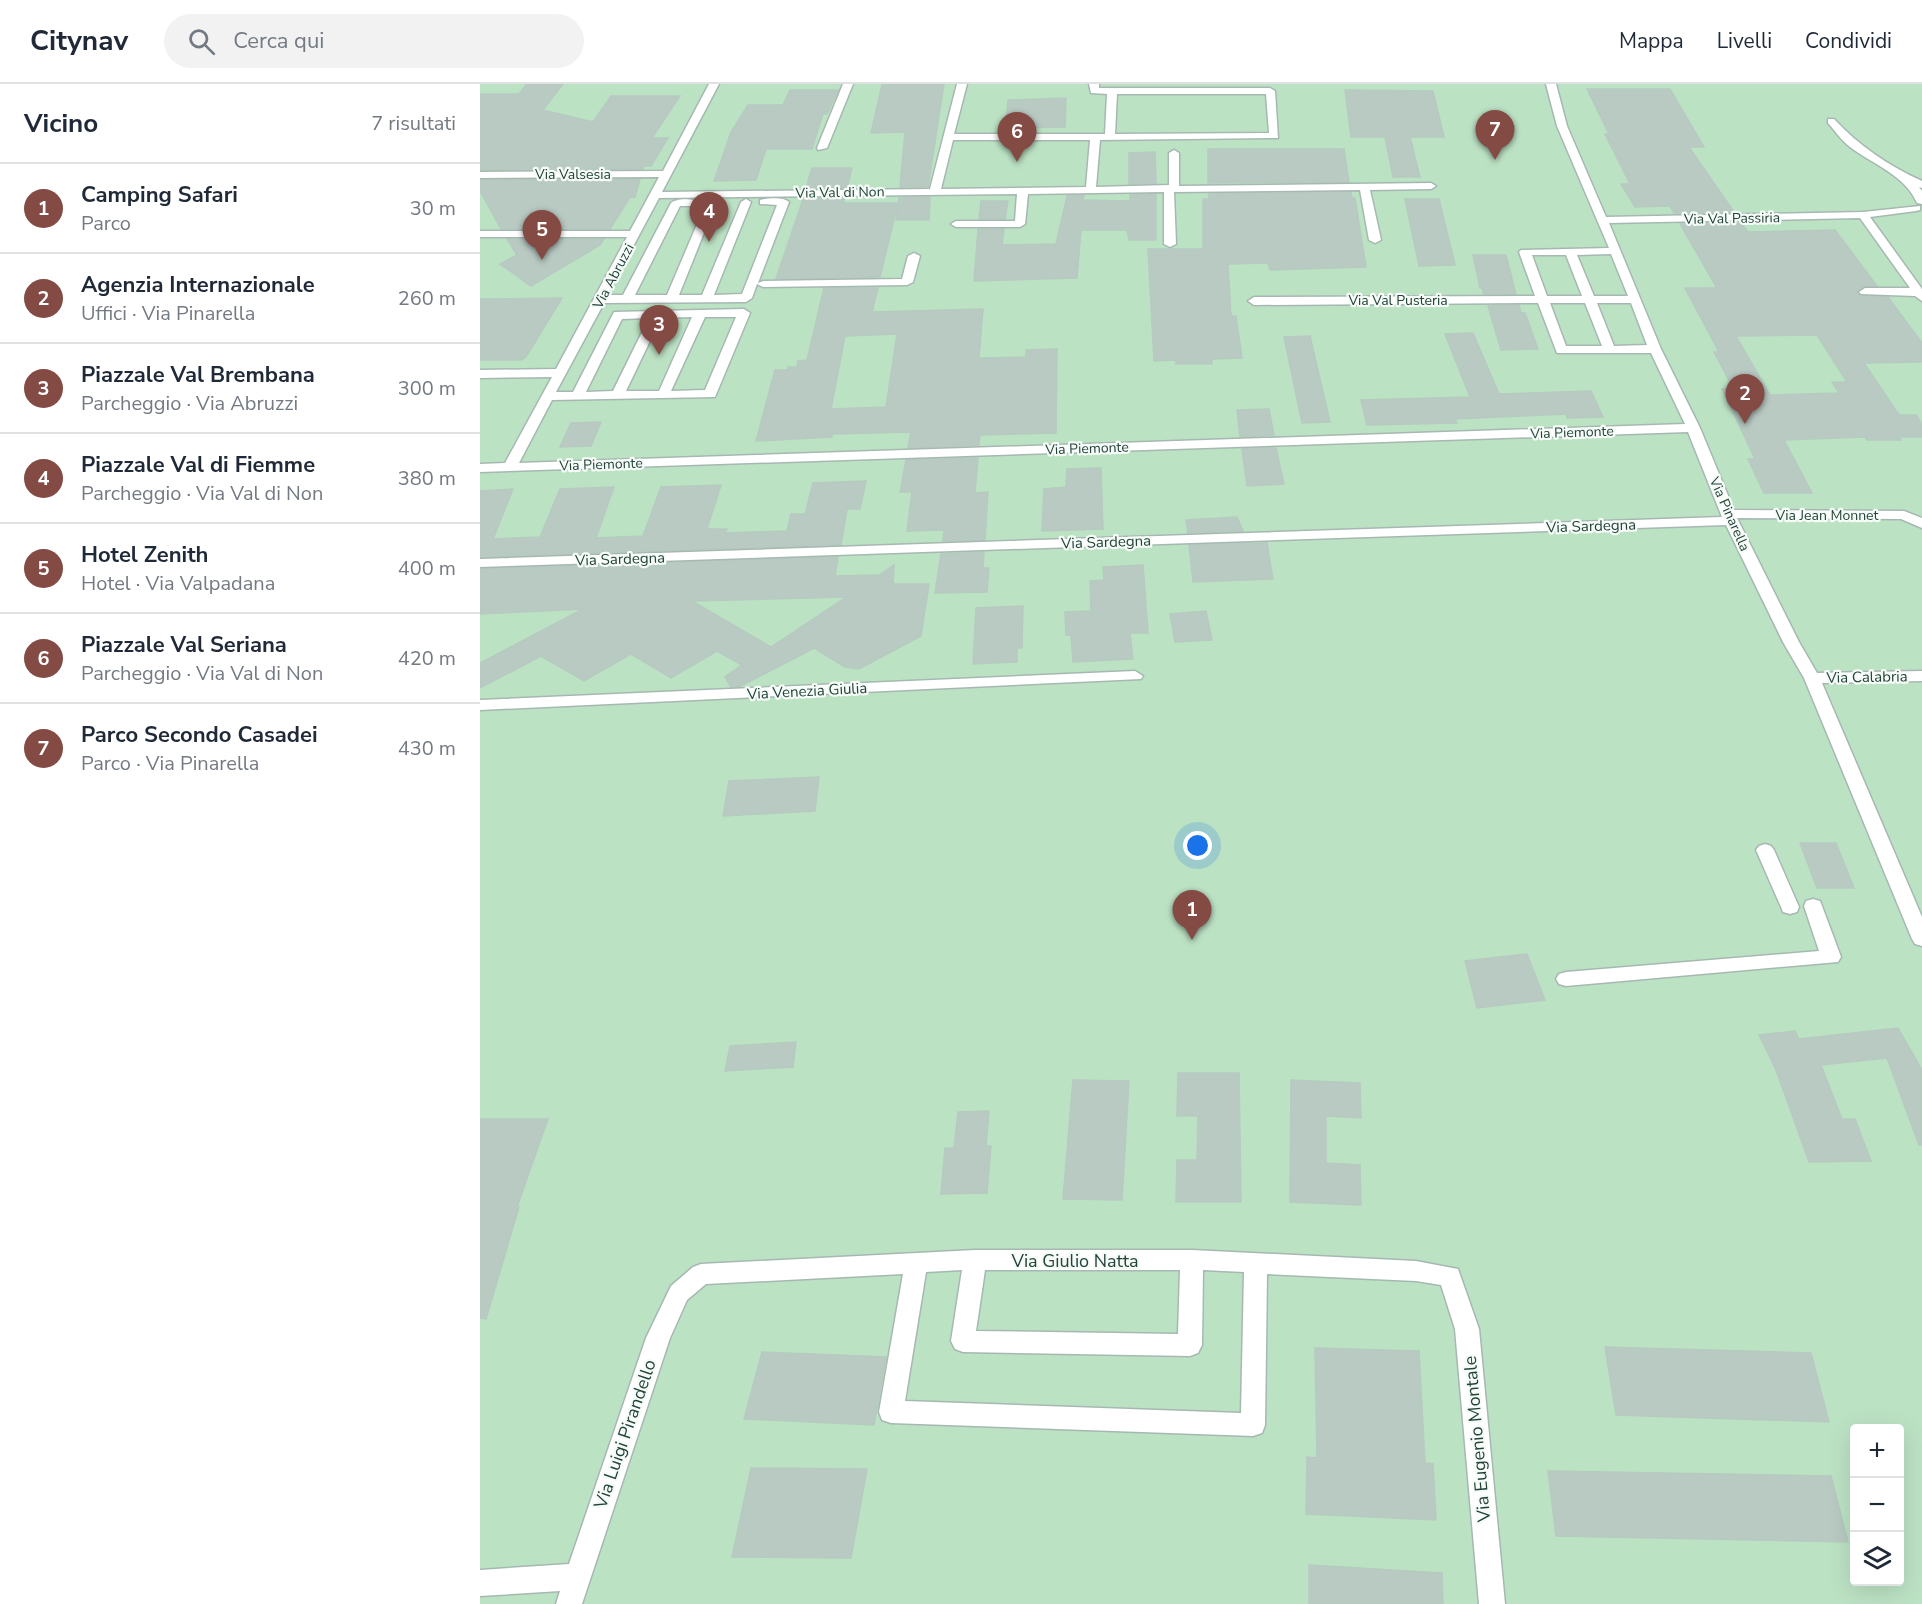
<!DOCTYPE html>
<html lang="it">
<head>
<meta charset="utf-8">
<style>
	body { margin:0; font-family:"Nunito Sans",sans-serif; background:#f2f2f3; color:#1f2937 }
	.controls { position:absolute; right:18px; bottom:18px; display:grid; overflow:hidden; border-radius:6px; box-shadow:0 6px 24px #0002 }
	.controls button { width:54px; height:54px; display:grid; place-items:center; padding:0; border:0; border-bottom:2px solid #e0e1e3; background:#fff; color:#1f2937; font:30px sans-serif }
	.you { position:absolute; left:718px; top:762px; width:21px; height:21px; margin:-15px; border:4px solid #fff; border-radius:50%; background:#1a73e8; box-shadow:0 0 0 9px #1a73e833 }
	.badge { display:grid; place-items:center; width:39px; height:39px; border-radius:50%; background:#844a44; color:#fff; font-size:20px; font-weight:700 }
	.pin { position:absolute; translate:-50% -50px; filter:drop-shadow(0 2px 3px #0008) }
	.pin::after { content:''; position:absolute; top:32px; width:21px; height:18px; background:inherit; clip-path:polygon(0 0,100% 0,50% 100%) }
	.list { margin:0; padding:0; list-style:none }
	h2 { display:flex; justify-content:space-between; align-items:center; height:78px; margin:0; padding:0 24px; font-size:26px }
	h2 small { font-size:20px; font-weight:400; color:#747a83 }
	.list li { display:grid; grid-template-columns:39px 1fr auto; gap:18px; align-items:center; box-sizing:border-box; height:90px; padding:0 24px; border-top:2px solid #e0e1e3 }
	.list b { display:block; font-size:22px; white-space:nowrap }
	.list p { margin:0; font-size:20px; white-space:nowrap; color:#747a83 }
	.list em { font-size:20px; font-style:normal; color:#747a83 }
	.icon { flex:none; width:33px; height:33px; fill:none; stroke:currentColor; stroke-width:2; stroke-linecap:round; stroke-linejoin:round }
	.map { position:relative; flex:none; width:1442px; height:1520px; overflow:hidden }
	header { display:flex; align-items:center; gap:36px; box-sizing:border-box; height:84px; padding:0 30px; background:#fff; border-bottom:2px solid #e0e1e3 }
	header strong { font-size:28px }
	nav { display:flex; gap:33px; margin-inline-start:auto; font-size:21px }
	.search { width:420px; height:54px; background:#f2f2f3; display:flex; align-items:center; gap:15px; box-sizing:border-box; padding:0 21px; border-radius:33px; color:#747a83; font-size:22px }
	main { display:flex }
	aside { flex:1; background:#fff }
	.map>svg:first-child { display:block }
</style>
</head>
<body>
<header>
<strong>Citynav</strong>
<div class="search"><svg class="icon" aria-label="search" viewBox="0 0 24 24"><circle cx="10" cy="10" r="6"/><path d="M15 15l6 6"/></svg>Cerca qui</div>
<nav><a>Mappa</a><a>Livelli</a><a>Condividi</a></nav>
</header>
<main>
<aside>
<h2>Vicino<small>7 risultati</small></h2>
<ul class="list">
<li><span class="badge">1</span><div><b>Camping Safari</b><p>Parco</p></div><em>30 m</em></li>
<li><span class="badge">2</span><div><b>Agenzia Internazionale</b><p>Uffici · Via Pinarella</p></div><em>260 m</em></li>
<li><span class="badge">3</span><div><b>Piazzale Val Brembana</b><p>Parcheggio · Via Abruzzi</p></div><em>300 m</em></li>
<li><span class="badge">4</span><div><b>Piazzale Val di Fiemme</b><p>Parcheggio · Via Val di Non</p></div><em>380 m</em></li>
<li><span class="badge">5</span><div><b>Hotel Zenith</b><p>Hotel · Via Valpadana</p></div><em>400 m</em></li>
<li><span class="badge">6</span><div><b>Piazzale Val Seriana</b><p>Parcheggio · Via Val di Non</p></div><em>420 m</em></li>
<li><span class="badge">7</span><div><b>Parco Secondo Casadei</b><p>Parco · Via Pinarella</p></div><em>430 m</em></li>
</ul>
</aside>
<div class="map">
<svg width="1442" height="1520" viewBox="0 0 1442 1520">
	<rect width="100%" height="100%" fill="#e5efea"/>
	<path fill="#bce2c4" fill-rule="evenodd" d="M0 0H1442V1520H0ZM1374 1344H1420V1498H1374Z"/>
	<path fill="#b9cac3" stroke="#b6cac0" stroke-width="1.5" fill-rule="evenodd" d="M53 0H83L63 26 113 38 131 12H200L172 54H188L171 82H164L163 85 0 86V10H39L46 1Z
		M464 0 448 103H420L425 48 391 49 402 1Z
		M1107 5H1190L1224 63H1209L1254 128 1194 129 1190 122 1155 123 1141 100H1150L1125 50H1129Z
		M310 6H358L347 30H343L332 65H286L276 96 234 97 251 48 268 21H303Z
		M865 6 953 7 964 53H930L940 93H913L905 53H871Z
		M586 14 585 43 526 44 528 16Z
		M728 65H864L869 98 728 99Z
		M675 68 676 99 649 100V69Z
		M332 84H372L367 104H326Z
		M160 95 155 113H150L130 145H21L0 107V96Z
		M871 108 872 114H875L886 183 790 186 788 179 748 180 751 232H756L762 274 732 275V280H696V276L674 277 668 165H723V115H729V110Z
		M676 110V156H649L647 146H601L597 194 494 197 498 145H524L522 161 576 160 587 112 604 111 603 116 650 117V111Z
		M450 113 449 136H416L419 114Z
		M365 114 363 119H418L400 193 296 195 323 115Z
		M925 115H959L975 181 939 182Z
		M501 117H528L525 135H499Z
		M1261 139 1268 148 1355 146 1397 202H1384L1378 206 1377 210 1381 212 1408 213 1442 259V278L1384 279 1419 331H1436L1442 340V353H1419L1421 356H1387L1385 353 1304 356 1332 409H1284L1268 375H1275L1242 305 1253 304 1234 268H1239L1205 204H1237L1200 140ZM1337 251 1367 298H1352L1359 309 1290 311 1256 252Z
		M27 155H124L120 161 51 202 20 180 37 171Z
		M993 171H1026L1036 210H1004L1002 204H1000Z
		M344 204H398L392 228 503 225 499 274 546 273V266L577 265 576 349 500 351 499 361 428 364 431 348 352 350V353L276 357 295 286H308V283H317L318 277 327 276ZM417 250 406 323 351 325 365 252Z
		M82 214 46 273 41 276H0V215Z
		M1039 221 1041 229H1045L1058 265 1021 266 1008 222Z
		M993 249 1019 310 1111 307 1123 333 1087 334 1086 330 975 335 977 339 887 341 881 316 990 313 965 250Z
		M830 252 850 338 822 339 804 253Z
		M789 325 794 351 760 353 757 326Z
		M121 338 111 362 80 363 91 339Z
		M796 364 804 400 767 402 762 365Z
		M498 374 495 409 508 408 505 456 463 457 464 446 427 447 432 408H420L426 376Z
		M621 384 623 445 562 447 564 405 586 403 587 385Z
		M386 397 380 425H367L361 461 0 473V407L33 405 13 455 60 453 80 405 134 403 116 454 163 452 181 403 241 401 227 445H247L245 449 307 447 311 430H325L333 399Z
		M757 433 763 447 708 449 706 436Z
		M787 459 793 495 713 498 709 461Z
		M504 468 503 484H509L507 508 455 509 461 470Z
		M358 473 355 492 399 491 414 481 413 500H449L441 552 379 585 365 583 334 564 261 602 251 603 245 593 262 581 237 567 191 594 151 570 104 597 61 572 0 604V579L103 525 0 530V485ZM366 513 291 563 212 517Z
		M663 481 668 549H650L653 575 593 578 591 551H586L585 528 611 527 610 497 624 496 623 483Z
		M543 522 542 564H537V578L493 580 496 524Z
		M726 527 732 556 695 558 690 530Z
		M339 693 335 727 243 732 249 697Z
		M1320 759H1356L1374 804H1337Z
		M1047 870 1065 916 997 924 985 877Z
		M1418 944 1442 986V1061H1439L1407 974 1341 981 1362 1035H1375L1391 1077 1329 1078 1296 986 1279 951 1315 947 1319 955Z
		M316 958 313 983 245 987 250 962Z
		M698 989H759L761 1118H696L697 1076H717L718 1032H697Z
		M593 996 649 997 642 1116 583 1115Z
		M811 996 880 999 881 1034 846 1032V1079L880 1081 881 1121 810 1118Z
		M509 1027 506 1062H511L507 1109 461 1110 465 1064H474L478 1028Z
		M0 1035H68L37 1123H39L6 1235 0 1234Z
		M1125 1263 1331 1269 1349 1338 1136 1331Z
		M835 1264 939 1267 945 1379 953 1380 956 1436 826 1430 827 1373 837 1374Z
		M282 1268 406 1273 394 1341 264 1335Z
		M271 1384 387 1385 371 1474 252 1473Z
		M1068 1387 1351 1392 1368 1458 1076 1452Z
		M829 1481 962 1489 963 1520H829Z"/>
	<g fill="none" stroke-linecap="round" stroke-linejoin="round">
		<g stroke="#a6b8b1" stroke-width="3">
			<path id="minor" d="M229 0H239L182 108 450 105 477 0H487L474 50H625L627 10 611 9 609 0H619V4H790L795 7 798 54 620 56 616 103 689 101V69L694 66 699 69V102L951 99 956 102 951 105 890 106 901 156 895 159 889 156 880 106 694 108 696 160 690 163 684 160V108L548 110 545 140 540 143H476L471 140 476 137H535L537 110 179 114 127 211H143L191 119C197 114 213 114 219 119L214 122H200L155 211H187L226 119 231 116 236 119 199 211H222L261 118 266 115 271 118 234 211 262 210 297 121 280 120V116C289 114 303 113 309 118L278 199 283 197 422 195 428 172 434 169 440 172 433 198 427 201 283 203 277 200 272 214 266 218 124 219 76 308H93L134 228 264 225 270 229 235 313 72 316 39 379 1205 340 1171 269H1077L1058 219 774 221 768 217 774 213 1055 212 1039 168 1041 166 1129 164 1077 42 1066 0H1076L1087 42 1126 133 1383 128 1440 122V126L1436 127 1390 133 1442 205V217L1435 212 1381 210 1379 208 1385 204H1430L1380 134 1129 139 1181 265 1220 344 1254 426 1424 427 1442 434V444L1421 435 1257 434 1319 558 1337 589 1442 587V597L1342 599 1442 833V862L1435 860 1432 855 1324 594 1303 558 1246 441 0 483V475L1242 433 1208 348 0 388V380L25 379 72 293 0 294V286L76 285 147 153H0V147H150L179 93 0 94V88L183 87ZM637 10H786L789 49 635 50ZM473 56H610L606 103 461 105ZM1131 170 1148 212H1114L1097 171ZM1052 171H1086L1102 212H1067ZM1070 219H1105L1122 262H1086ZM1117 219H1151L1167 261 1134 262ZM212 233 179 307H146L181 234ZM225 233H256L225 306 191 307ZM169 234 133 307 106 308 142 235Z
				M363 0H373L347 64 338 66 337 64Z
				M1348 35H1354C1379 62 1409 82 1442 97V104L1439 103 1442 107V120L1437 119C1425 91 1394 81 1370 63 1362 57 1355 47 1348 39Z
				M655 587 663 592 661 595 0 626V616Z
				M1285 760 1291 762 1294 766 1319 823 1317 828 1310 830 1303 828 1301 823 1276 766 1279 762Z
				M1333 815 1340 817 1342 822 1361 873 1358 878 1086 902 1079 900 1076 895 1079 890 1086 888 1339 867 1324 822 1326 817Z
				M495 1166H712L936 1177 978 1185 999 1245 1025 1520H999L975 1245 961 1201 936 1197 787 1190 785 1341 782 1349 773 1352 411 1339 402 1336 399 1328 423 1190 226 1200 207 1216 190 1254 102 1520H76L80 1507 0 1512V1486L89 1480 166 1254 191 1202 213 1183 221 1180ZM482 1186 471 1257 475 1265 483 1268 710 1272 718 1269 722 1261 723 1186 764 1188 761 1329 425 1317 446 1188ZM505 1186H700L698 1250 496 1247Z"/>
		</g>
		<use href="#minor" fill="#fff" fill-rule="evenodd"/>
	</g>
	<g text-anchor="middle" stroke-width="4.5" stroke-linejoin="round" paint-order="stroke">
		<g font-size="14" fill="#214338" stroke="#f6fbf8">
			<text x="93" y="95">Via Valsesia</text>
			<text transform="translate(360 108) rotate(-1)" y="5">Via Val di Non</text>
			<text transform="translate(1252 134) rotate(-1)" y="5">Via Val Passiria</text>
			<text transform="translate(133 192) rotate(-62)" y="5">Via Abruzzi</text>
			<text x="918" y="221">Via Val Pusteria</text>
			<text transform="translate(1092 348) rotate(-2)" y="5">Via Piemonte</text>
			<text transform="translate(607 364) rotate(-2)" y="5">Via Piemonte</text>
			<text transform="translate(121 380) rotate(-2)" y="5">Via Piemonte</text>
			<text transform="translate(1250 430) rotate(66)" y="5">Via Pinarella</text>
			<text x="1347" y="436">Via Jean Monnet</text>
		</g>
		<g font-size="15" fill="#214338" stroke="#f6fbf8">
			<text transform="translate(1111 442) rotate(-2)" y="5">Via Sardegna</text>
			<text transform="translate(626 458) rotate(-2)" y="5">Via Sardegna</text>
			<text transform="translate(140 475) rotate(-2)" y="5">Via Sardegna</text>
			<text transform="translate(1387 593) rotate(-1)" y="5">Via Calabria</text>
			<text transform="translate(327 607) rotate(-3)" y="5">Via Venezia Giulia</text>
		</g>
		<g font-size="18" fill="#214338" stroke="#f6fbf8">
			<text x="595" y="1183">Via Giulio Natta</text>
			<text transform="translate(145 1350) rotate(-71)" y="6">Via Luigi Pirandello</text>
			<text transform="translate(997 1355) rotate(-95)" y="6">Via Eugenio Montale</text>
		</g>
	</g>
</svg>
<div class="controls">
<button>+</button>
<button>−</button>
<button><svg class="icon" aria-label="layers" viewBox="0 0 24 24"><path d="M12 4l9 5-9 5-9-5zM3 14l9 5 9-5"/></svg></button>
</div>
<div class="you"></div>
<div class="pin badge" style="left:712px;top:856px">1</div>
<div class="pin badge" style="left:1265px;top:340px">2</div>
<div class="pin badge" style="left:179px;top:271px">3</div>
<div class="pin badge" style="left:229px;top:158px">4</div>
<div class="pin badge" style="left:62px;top:176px">5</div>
<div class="pin badge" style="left:537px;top:78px">6</div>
<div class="pin badge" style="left:1015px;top:76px">7</div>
</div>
</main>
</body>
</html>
